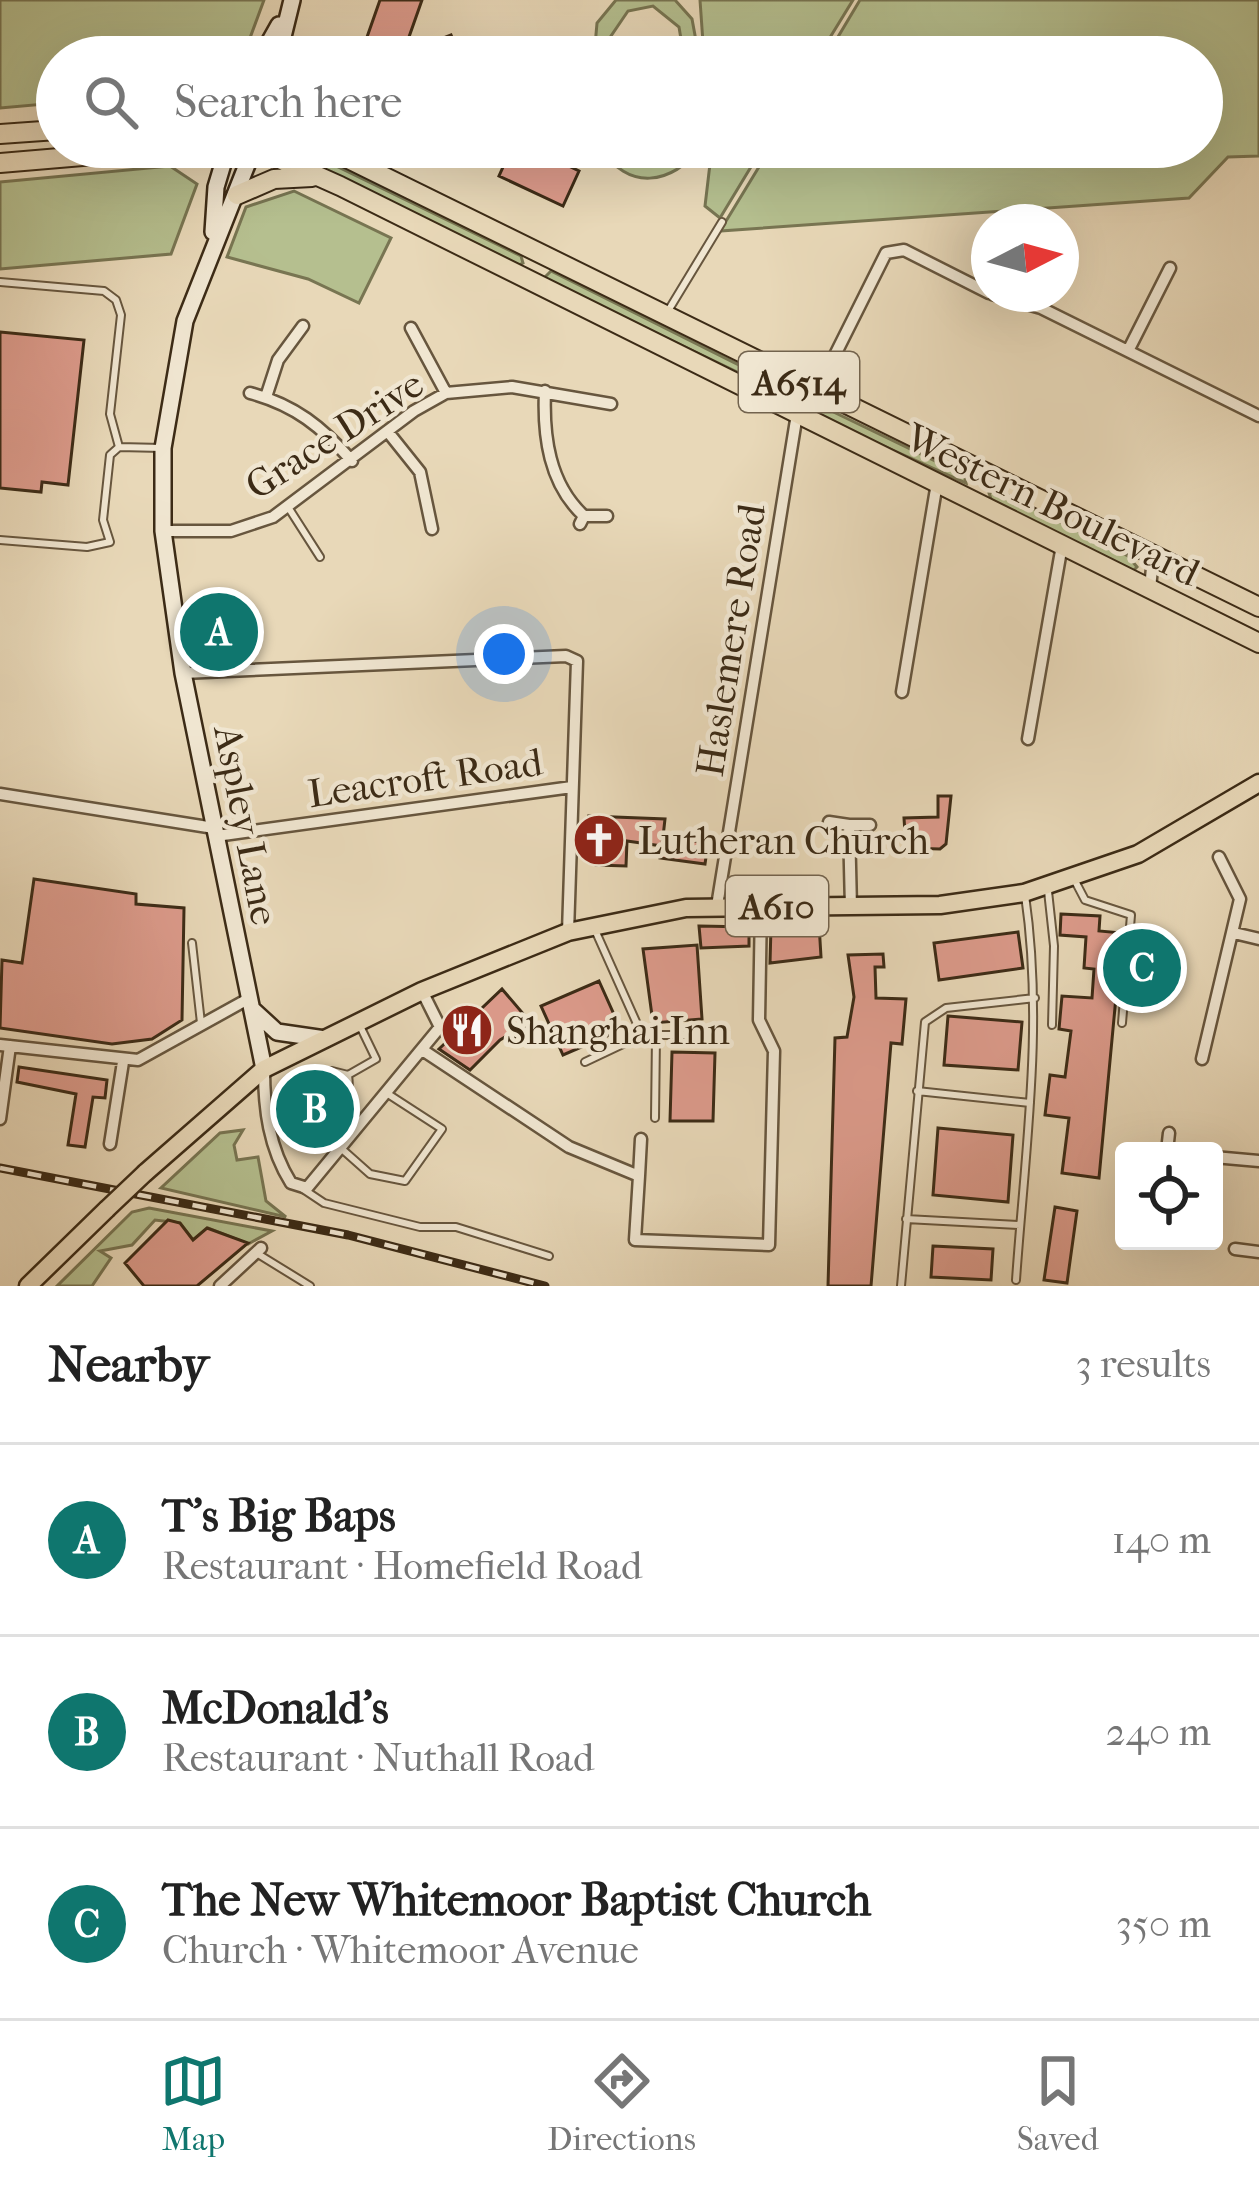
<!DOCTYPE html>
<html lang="en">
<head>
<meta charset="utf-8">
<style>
	body { margin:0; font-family:"IM FELL French Canon",serif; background:#f2f2f2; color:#222 }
	.controls { position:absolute; right:36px; bottom:36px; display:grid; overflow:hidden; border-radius:12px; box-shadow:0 12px 48px #0002 }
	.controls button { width:108px; height:108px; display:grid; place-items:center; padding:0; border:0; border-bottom:3px solid #e0e0e0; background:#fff; color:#222; font:60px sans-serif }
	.compass { position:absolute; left:971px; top:204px; width:108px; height:108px; border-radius:50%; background:#fff; box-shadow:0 12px 48px #0002; rotate:84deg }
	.you { position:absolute; left:504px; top:654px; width:42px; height:42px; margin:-30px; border:9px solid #fff; border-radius:50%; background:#1a73e8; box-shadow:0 0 0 18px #1a73e833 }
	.badge { display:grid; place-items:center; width:78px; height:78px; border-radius:50%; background:#0f766e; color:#fff; font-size:39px; font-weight:700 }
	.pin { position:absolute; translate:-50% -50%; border:6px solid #fff; box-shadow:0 3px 12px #0006 }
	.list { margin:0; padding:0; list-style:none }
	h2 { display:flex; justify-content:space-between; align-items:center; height:156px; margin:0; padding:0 48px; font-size:51px }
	h2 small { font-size:39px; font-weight:400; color:#767676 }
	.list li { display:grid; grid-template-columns:78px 1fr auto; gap:36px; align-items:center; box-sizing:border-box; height:192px; padding:0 48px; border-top:3px solid #e0e0e0 }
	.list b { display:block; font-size:45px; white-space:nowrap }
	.list p { margin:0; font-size:39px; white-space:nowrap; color:#767676 }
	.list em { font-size:39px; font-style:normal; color:#767676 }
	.icon { flex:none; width:66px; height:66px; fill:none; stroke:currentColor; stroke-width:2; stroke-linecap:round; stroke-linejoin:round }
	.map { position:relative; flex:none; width:1259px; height:1286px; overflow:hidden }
	.search { position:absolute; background:#fff; box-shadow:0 12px 48px #0002; left:36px; right:36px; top:36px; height:132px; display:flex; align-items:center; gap:30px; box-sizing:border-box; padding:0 42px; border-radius:66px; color:#767676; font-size:45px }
	.sheet { height:732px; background:#fff }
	nav { display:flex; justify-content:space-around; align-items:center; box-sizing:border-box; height:168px; border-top:3px solid #e0e0e0; background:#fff; font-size:33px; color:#767676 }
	nav a { display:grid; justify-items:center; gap:6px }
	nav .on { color:#0f766e }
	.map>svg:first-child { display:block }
</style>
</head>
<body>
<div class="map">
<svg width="1259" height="1286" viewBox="0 0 1259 1286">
	<rect width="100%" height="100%" fill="#e8d8b8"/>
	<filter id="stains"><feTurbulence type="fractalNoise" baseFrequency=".00167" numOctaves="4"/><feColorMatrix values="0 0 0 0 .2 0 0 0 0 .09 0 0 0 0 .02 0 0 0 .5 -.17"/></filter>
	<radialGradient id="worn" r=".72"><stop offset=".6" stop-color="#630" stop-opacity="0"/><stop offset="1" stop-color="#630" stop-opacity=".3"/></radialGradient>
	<path fill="#b5bf8f" stroke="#787552" stroke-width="3" d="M0 0H264L247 46 210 57H57V103L0 108Z
		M616 0H675L692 19 699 57H684L679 27 653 6 628 11 609 39 610 57H594L597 23Z
		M700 0H853L818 57H704Z
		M860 0H1259V156L1228 157 1189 198 720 231 771 147H1202V57H826Z
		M297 147 521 256 523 263 515 267 294 154Z
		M602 147H622L631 159C652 163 667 165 681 147H700C674 185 625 192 602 147Z
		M712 147H763L720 218 705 206Z
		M170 166 197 184 171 254 0 269V182Z
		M294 191 391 238 359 303 308 279 227 257 246 207Z
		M551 271 779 385 781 393 543 279Z
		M819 405 964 475 966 483 817 416Z
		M996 490 1128 556 1137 567 1133 571 992 502 989 493Z
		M243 1130 234 1145 237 1160 258 1157 266 1201 286 1217 161 1188 220 1133Z
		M149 1208 272 1231 248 1244 208 1228 193 1240 180 1223 155 1220 132 1245 100 1251 111 1258 92 1286H57L132 1212Z"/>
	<path fill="#dd9b8c" stroke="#3c2b16" stroke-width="3" d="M380 0H422L403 54 451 35 460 57H360Z
		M512 147H554L550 157 579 171 563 206 499 176Z
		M0 332 84 340 68 485 42 482 41 492 0 488Z
		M938 796H951L946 844 940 849 906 848 904 818 938 817Z
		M589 816 665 819 662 846 627 841 626 866 596 865Z
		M663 836 708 843 705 864 660 858Z
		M34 879 136 894V904L184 908 182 1020 152 1039 112 1044 0 1028 2 960 22 963Z
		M1061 914 1100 916 1099 931 1122 933 1099 1178 1062 1173 1069 1118 1045 1115 1050 1075 1065 1077 1071 1031 1059 1029 1062 996 1092 998 1094 969 1084 968 1086 937 1060 935Z
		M819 924 821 957 770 963 771 927Z
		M699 926 749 927V946L701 948Z
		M1018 932 1023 968 939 980 934 943Z
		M1137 933 1157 935 1146 1002 1140 1008 1131 1007Z
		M697 945 702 1019 653 1023 643 949Z
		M883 954 884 967H875L876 998 906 999 902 1044 891 1043 871 1286H828L835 1038 847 1037 854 997 848 955Z
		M599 981 621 1030 563 1055 541 1006Z
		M502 989 531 1023 514 1038 510 1034 500 1040 470 1070 439 1049Z
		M948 1016 1022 1022 1018 1070 944 1065Z
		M672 1052 715 1053 713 1121H670Z
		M19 1067 107 1080 105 1098 93 1097 85 1147 68 1145 76 1094 17 1082Z
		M333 1079 340 1081 319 1126 302 1122 300 1113 311 1088Z
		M938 1128 1013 1135 1008 1202 933 1195Z
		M1055 1207 1077 1211 1067 1283 1044 1280Z
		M168 1220 180 1223 193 1240 207 1228 248 1243 197 1286H144L125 1263Z
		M933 1246 993 1249 991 1280 931 1277Z"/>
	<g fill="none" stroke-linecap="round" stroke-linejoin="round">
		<g stroke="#67563e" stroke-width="10">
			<path id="service" d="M0 282 104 291 116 300 121 315 110 414 119 447
				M668 311 722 222
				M288 507 320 557
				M0 540 87 547 110 542 103 520 110 455 119 447 162 448
				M1074 879 1085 900 1131 915 1122 1023
				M1048 891 1054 946 1052 1025
				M595 930 642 1035
				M192 943 201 1023
				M585 1062 642 1035H693
				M348 1075C352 1103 341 1127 313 1136L296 1127 291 1111 306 1082 332 1071 348 1075 376 1059 361 1028
				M917 1091 1030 1103
				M267 1117 291 1111
				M655 1118 656 1036
				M324 1132 336 1104 347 1097
				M343 1150 370 1174 405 1181 442 1129 388 1094
				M303 1189 324 1203 420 1227H456L549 1256
				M906 1219 1020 1225
				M258 1254 310 1286
				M1016 1280C1025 1151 1044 1024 1025 895
				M901 1286 925 1022 946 1008 1035 998"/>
		</g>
		<g stroke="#67563e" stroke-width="15">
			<path id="minor" d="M992 294 1041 308 1259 416
				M411 328 446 393
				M1128 351 1170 268
				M545 391C543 436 549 484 584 516
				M250 393C295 405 322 427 352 461
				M266 397 278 360 303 326
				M388 432 420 472 432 529
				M580 524 584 516H607
				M163 531H231L273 517 414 411 446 393 512 387 611 404
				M1150 589 1153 557
				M183 673 566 656 577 661 568 932
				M902 692 937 483
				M1028 739 1062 545
				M0 794 214 828
				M829 822 849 825
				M216 836 572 787
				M717 906 797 414 817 391 886 253 904 250 989 293
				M851 908 849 825H870
				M1234 933 1259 939
				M0 1045 138 1060 248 999
				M424 1051 569 1147 639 1176 635 1240 769 1245 774 1051 759 1020 761 905
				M1202 1059 1240 899 1219 857
				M264 1069C264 1109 269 1148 291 1183L307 1188 440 1027 422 991
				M0 1119 10 1046
				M110 1144 123 1062
				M1167 1151 1169 1133
				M1214 1157 1259 1161
				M639 1176 641 1139
				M1235 1249 1259 1252
				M220 1286 261 1248"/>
		</g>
		<g stroke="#3c2b16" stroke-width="20">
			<path id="secondary" d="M261 57 279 25
				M278 57 292 0
				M254 147 185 321 163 448V531L183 673 264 1069
				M213 232 216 187 228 147
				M252 1009 277 1032 325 1039"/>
		</g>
		<g stroke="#3c2b16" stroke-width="21">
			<path id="primary" d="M145 1173 264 1069 422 991 568 932 686 908 940 905 1024 893 1138 854 1259 783
				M28 1286 107 1209"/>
		</g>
		<g stroke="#3c2b16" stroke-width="22">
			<path id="trunk" d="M0 134 57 130
				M235 147 273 156 340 186 1259 643
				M324 147 1259 607
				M0 163 189 147
				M237 195 274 179 312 177"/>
		</g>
		<use href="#service" stroke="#f0e6d1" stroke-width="6"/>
		<use href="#minor" stroke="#f0e6d1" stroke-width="10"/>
		<use href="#secondary" stroke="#f0e6d1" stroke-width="15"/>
		<use href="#primary" stroke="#e8d8b8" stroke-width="16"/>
		<use href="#trunk" stroke="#e8d8b8" stroke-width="18"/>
		<g stroke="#3c2b16" stroke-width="9">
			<path id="rail" d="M0 1168 348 1235 545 1286"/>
		</g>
		<use href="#rail" stroke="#f0e6d1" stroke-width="4.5" stroke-dasharray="14" stroke-linecap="butt"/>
		<g stroke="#3c2b16" stroke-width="21" stroke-linecap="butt">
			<path id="primary-bridge" d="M107 1209 145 1173"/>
		</g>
		<use href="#primary-bridge" stroke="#e8d8b8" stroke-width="16"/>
	</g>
	<defs>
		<g id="church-disc" transform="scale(2.7)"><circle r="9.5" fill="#8f2418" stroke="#f0e6d1"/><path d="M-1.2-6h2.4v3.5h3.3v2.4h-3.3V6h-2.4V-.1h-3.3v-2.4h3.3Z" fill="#fff"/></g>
		<g id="restaurant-disc" transform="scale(2.7)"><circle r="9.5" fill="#8f2418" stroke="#f0e6d1"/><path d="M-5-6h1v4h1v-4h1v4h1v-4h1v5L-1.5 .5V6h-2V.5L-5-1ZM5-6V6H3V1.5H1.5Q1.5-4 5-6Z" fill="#fff"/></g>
	</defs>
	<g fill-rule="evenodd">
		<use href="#church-disc" x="599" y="840"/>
		<use href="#restaurant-disc" x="467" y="1030"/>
	</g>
	<g text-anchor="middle" stroke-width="9" stroke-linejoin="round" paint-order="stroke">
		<g fill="#f0e6d1" stroke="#72634e" stroke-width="3">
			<rect x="739" y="352" width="120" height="60" rx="9"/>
			<rect x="726" y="876" width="102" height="60" rx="9"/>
		</g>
		<g font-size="36" font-weight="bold" fill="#3c2b16">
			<text x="799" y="395">A6514</text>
			<text x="777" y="919">A610</text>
		</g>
		<g font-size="39" fill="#3c2b16" stroke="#f0e6d1">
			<text transform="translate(334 434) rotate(-33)" y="14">Grace Drive</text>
			<text transform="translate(1053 504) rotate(26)" y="14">Western Boulevard</text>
			<text transform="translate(730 640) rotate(-81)" y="14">Haslemere Road</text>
			<text transform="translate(425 777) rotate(-8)" y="14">Leacroft Road</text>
			<text transform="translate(247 825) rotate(79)" y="14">Aspley Lane</text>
		</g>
		<g font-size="39" fill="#3c2b16" stroke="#f0e6d1" text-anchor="start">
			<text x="638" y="854">Lutheran Church</text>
			<text x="506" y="1044">Shanghai Inn</text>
		</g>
	</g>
	<rect width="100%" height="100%" filter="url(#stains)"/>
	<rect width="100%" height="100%" fill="url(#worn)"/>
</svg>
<div class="controls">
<button><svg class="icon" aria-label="locate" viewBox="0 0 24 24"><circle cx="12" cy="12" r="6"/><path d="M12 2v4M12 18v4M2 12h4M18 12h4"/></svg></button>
</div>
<svg class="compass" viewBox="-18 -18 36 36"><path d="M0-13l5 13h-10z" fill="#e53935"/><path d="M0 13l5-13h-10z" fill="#767676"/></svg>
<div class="you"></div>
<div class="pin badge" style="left:219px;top:632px">A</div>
<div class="pin badge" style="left:315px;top:1109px">B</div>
<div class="pin badge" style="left:1142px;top:968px">C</div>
<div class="search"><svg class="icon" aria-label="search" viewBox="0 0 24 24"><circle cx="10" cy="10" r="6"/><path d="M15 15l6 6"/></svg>Search here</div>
</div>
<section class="sheet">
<h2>Nearby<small>3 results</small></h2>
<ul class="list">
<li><span class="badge">A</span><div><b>T's Big Baps</b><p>Restaurant · Homefield Road</p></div><em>140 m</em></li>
<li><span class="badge">B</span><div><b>McDonald's</b><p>Restaurant · Nuthall Road</p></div><em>240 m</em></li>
<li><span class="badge">C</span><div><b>The New Whitemoor Baptist Church</b><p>Church · Whitemoor Avenue</p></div><em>350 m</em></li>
</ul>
</section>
<nav>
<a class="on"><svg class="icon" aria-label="map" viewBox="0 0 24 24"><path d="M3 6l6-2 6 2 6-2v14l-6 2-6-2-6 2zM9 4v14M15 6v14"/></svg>Map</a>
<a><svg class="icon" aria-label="directions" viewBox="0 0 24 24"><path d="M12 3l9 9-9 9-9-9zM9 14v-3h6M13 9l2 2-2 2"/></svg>Directions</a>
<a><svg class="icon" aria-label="saved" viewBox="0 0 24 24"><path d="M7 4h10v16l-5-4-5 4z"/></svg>Saved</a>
</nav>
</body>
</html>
